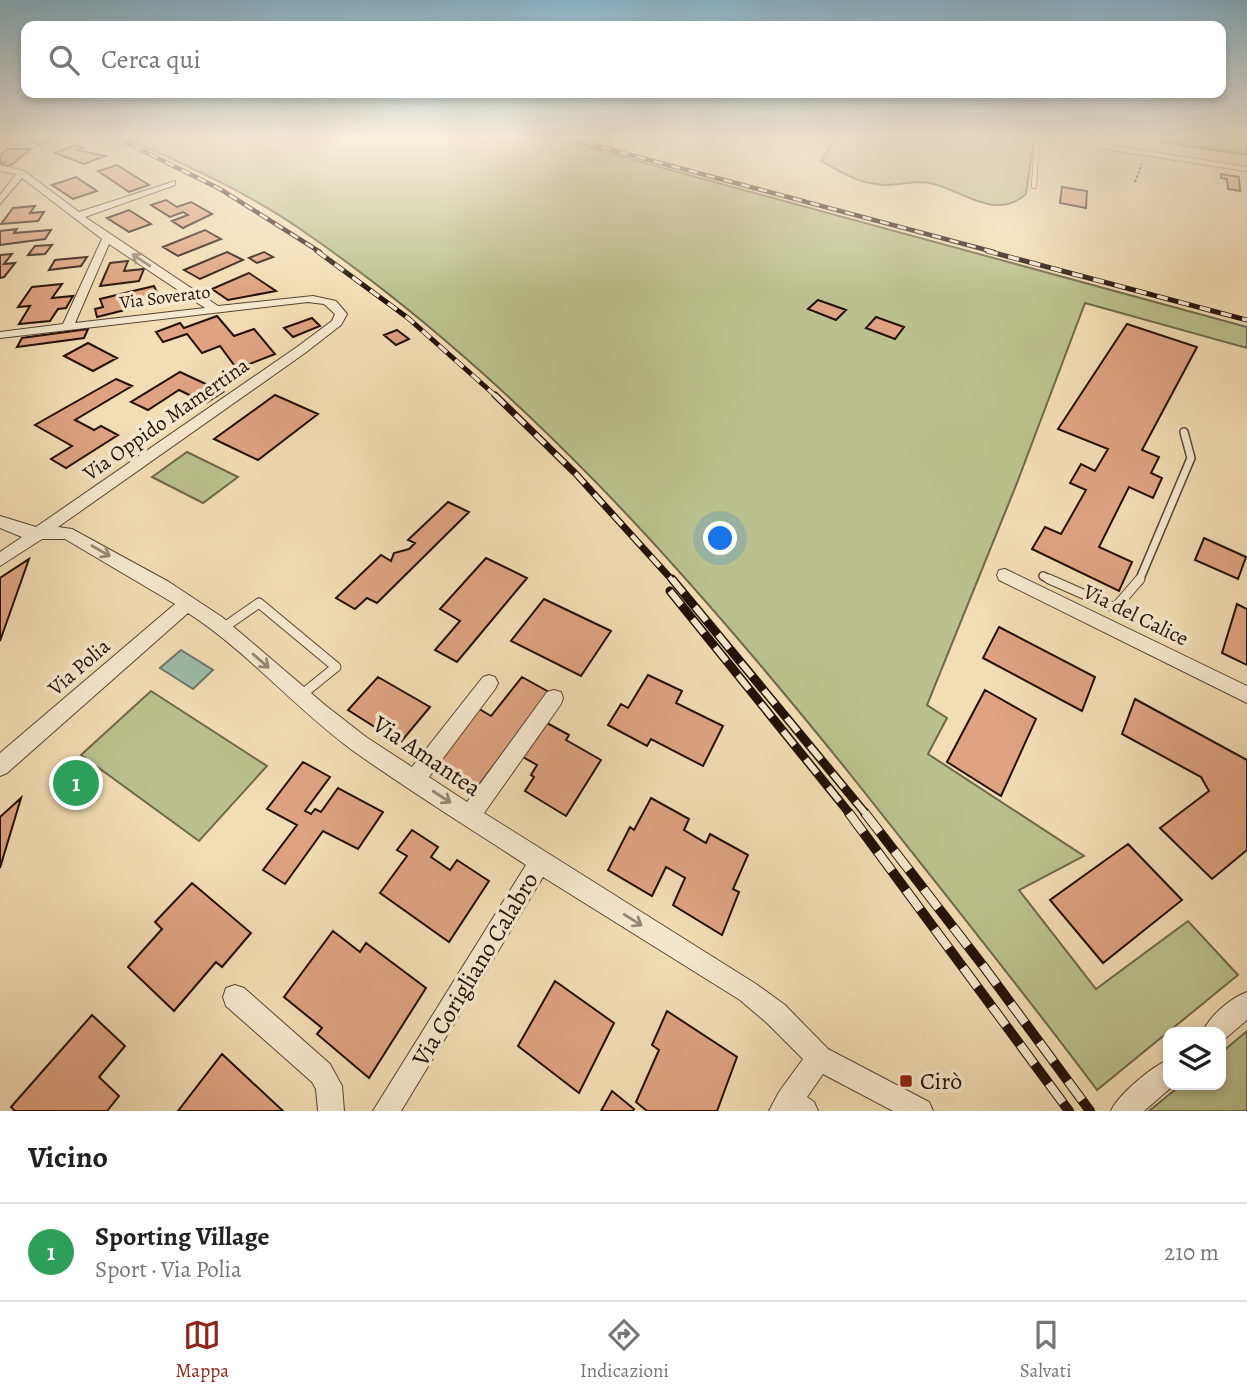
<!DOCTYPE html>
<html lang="it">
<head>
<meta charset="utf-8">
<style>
	body { margin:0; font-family:Alegreya,serif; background:#f2f2f2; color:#222 }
	.controls { position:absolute; right:21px; bottom:21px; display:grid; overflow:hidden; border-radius:14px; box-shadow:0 4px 10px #0003 }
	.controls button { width:63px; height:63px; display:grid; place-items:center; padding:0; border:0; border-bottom:2px solid #e0e0e0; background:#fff; color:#222; font:35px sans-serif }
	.you { position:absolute; left:721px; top:539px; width:24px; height:24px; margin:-18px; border:5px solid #fff; border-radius:50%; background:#1a73e8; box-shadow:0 0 0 10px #1a73e833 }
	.badge { display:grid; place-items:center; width:46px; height:46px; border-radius:50%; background:#8f2418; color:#fff; font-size:23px; font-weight:700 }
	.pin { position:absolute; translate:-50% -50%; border:4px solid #fff; box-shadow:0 2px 7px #0006 }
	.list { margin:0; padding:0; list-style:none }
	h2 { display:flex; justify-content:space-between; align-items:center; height:91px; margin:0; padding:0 28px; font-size:30px }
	h2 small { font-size:23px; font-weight:400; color:#767676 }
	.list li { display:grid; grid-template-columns:46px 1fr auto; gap:21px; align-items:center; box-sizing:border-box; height:98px; padding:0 28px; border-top:2px solid #e0e0e0 }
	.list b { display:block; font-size:26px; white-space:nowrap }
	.list p { margin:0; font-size:23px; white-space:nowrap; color:#767676 }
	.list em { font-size:23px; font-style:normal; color:#767676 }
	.icon { flex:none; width:38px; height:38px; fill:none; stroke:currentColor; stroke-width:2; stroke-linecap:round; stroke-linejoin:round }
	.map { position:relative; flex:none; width:1247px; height:1111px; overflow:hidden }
	.search { position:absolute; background:#fff; box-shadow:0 4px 10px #0003; left:21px; right:21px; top:21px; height:77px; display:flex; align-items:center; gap:18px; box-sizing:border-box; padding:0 24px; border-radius:14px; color:#767676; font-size:26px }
	.sheet { height:189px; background:#fff }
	nav { display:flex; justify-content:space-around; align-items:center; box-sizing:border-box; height:98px; border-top:2px solid #e0e0e0; background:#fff; font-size:19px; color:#767676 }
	nav a { display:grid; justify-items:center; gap:4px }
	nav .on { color:#8f2418 }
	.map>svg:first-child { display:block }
</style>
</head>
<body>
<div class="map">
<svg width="1247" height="1111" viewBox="0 0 1247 1111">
	<rect width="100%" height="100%" fill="#f3ddb5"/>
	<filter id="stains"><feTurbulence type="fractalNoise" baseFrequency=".00286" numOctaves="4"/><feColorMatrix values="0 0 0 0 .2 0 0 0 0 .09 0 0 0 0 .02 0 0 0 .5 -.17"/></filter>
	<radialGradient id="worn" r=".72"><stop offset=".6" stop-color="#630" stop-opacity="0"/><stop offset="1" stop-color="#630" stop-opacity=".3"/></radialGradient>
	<path fill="#bac18e" stroke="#6f684b" stroke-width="2" d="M126 138H553L1247 327V348L1085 303 1017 483 927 705 947 718 928 754 1084 856 1019 890 1096 989 1188 921 1238 975 1097 1090C1017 983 933 879 850 774 689 574 517 378 303 231 249 193 186 165 126 138Z
		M836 138 1034 140 1026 194C995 222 961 189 930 183 914 180 901 185 886 185 861 185 842 173 821 161Z
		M1137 138H1247V155Z
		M187 452 238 477 203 503 152 477Z
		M151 691 267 766 199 841 81 755Z
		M1247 1031V1111H1149L1181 1085H1221V1053Z"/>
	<path fill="#9cbcaa" stroke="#6c7769" stroke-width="2" d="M181 650 213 670 193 689 160 668Z"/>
	<path fill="#dfa381" stroke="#241008" stroke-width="2" d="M28 138H53L56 140 38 145Z
		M76 145 84 148 78 150 105 156 84 164 55 153Z
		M7 149H31L11 165 1 166 5 162 0 163V155Z
		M117 165 149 185 129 192 98 171Z
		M1221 174 1239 177 1240 191 1228 189 1227 179 1221 178Z
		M76 177 97 191 73 199 52 185Z
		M1062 187 1087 191 1086 208 1060 203Z
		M166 200 177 207 191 202 212 214 183 228 172 221 188 215 183 212 170 217 151 205Z
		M35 206 30 213 44 212 38 221 1 224 13 208Z
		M129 210 151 224 129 232 107 218Z
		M17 229 14 233 51 230 45 239 0 245V231Z
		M205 230 221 239 178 256 163 247Z
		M52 245 45 254 28 255 35 246Z
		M227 252 243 260 200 279 184 270Z
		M264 252 273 257 257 263 249 258Z
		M12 254 4 264 15 263 4 277 0 278V255Z
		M87 257 81 266 49 270 55 260Z
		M128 261 124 271 144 269 139 281 100 286 110 263Z
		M249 273 276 291 228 300 212 289Z
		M62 284 52 298 73 296 66 308 58 309 50 321 19 324 30 306 18 307 32 287Z
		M154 286 161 301 97 317 95 309 103 307 100 299Z
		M818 300 846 310 836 320 808 309Z
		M217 316 234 336 254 329 275 354 237 369 220 346 202 353 187 334 163 342 156 332 180 323 184 328Z
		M876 317 904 327 895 339 866 328Z
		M312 318 320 326 293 337 284 328Z
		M1127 324 1197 347 1142 450 1159 457 1151 473 1162 478 1153 498 1129 487 1099 547 1132 562 1119 591 1032 549 1045 527 1061 534 1086 490 1070 483 1081 464 1095 471 1108 449 1058 429Z
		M88 329 84 338 17 347 22 338Z
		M397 330 409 339 396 345 384 335Z
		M88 343 117 358 93 371 64 356Z
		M180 372 223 392 206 403 179 390 148 410 131 402Z
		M116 379 132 386 75 420 94 430 101 426 118 435 66 468 51 459 72 446 35 425Z
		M275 395 318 414 258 460 214 439Z
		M448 502 469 512 377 603 367 598 355 609 336 598 381 555 391 561 394 553 409 549 415 543 408 540Z
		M1204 538 1246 557 1238 579 1195 560Z
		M486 558 527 578 457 662 435 650 460 621 440 609Z
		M29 559 0 641V578Z
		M544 599 611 631 581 676 511 641Z
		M1237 604 1247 609V665L1222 653Z
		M999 627 1095 677 1082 711 983 658Z
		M648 675 682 691 676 703 723 726 703 766 651 739 647 746 608 725 621 704 628 708Z
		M378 677 430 707 400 743 348 710Z
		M522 677 549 692 476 789 433 760 476 707 491 716Z
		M985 690 1036 719 1001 796 947 762Z
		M1135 699 1247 760V850L1212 879 1160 828 1209 791 1201 777 1122 734Z
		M547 723 569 735 566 740 601 760 566 816 525 791 534 777 531 775 537 765 523 757Z
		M303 762 330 777 305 811 311 814 315 809 321 812 338 788 383 812 358 849 323 831 285 884 263 870 297 825 267 809Z
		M21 798 0 868V817Z
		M651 798 689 819 684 830 706 843 710 834 748 855 733 889 739 892 722 935 673 905 685 878 666 867 652 896 608 870 630 827 634 830Z
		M412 830 438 847 431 857 450 870 457 860 489 881 449 942 380 893 407 856 397 850Z
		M1128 844 1182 900 1103 963 1050 900Z
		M192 883 251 933 222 967 216 962 174 1011 128 967 162 929 155 922Z
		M333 931 360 952 366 943 426 988 369 1078 317 1034 322 1028 284 997Z
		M555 981 614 1023 579 1093 518 1046Z
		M667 1011 737 1057 717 1111H647L636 1102 659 1050 652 1045Z
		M92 1015 125 1046 99 1077 119 1096 107 1111H15L11 1107Z
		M222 1054 283 1111H178Z
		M612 1091 634 1109 633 1111H601Z"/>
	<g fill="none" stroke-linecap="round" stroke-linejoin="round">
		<g stroke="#584333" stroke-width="6">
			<path id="lane-far2" d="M1034 186 1037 142 1048 138 1247 169"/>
		</g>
		<g stroke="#584333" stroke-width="10">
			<path id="lane-far1" d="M1043 576 1053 581
				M1139 581 1191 458 1184 432"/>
		</g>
		<g stroke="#584333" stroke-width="11">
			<path id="lane" d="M1049 579 1115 608 1140 579
				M223 628 259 603 336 667 300 696"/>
		</g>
		<g stroke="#584333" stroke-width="2">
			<path id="street" d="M0 165 24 171 79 212 175 181V185L85 217 218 306 313 296 336 301 347 314 341 325 305 353 58 527 72 529 169 582 222 617 325 705 366 737 412 767 483 677 489 675 495 677 498 683 495 689 429 777 467 802 547 692 554 690 561 692 563 698 561 704 484 813 756 984 785 1005 828 1049 929 1102 933 1111H893L823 1074 807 1097 814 1102 818 1111H769L779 1092 803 1059 767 1023 740 1000 543 877 401 1111H373L526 865C468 827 408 790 352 750 295 708 248 652 188 613L7 773 0 776V753L175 604 65 539H42L0 566V552L22 537 0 528V516L36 527 297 347 332 321 335 314 324 304 308 302 0 338V332L63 324 102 239 22 178 0 204V195L16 174 0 171ZM109 244 205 308 75 323Z
				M1005 569 1247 686V703L999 580 997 575 999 570Z
				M235 985 244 988 330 1064 342 1086 344 1111H318L316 1089 312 1082 226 1006 223 997 226 988Z
				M1247 992V1020L1221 1042V1032H1203C1209 1016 1231 998 1247 992Z
				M1168 1060V1085H1174L1144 1111H1111C1118 1095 1151 1067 1168 1060Z"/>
		</g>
		<path stroke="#241008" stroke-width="2" stroke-dasharray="2.5 2" stroke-linecap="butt" d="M1137 138 1247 155
			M1135 182 1142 164"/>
		<use href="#lane-far2" stroke="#f7e9cf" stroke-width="4.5"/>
		<use href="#lane-far1" stroke="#f7e9cf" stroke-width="7"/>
		<use href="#lane" stroke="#f7e9cf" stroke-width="9"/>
		<use href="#street" fill="#f7e9cf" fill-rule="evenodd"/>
		<g stroke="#241008" stroke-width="4.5">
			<path id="rail-far4" d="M117 138 220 189 320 252
				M567 138 994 252"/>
		</g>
		<g stroke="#241008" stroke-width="5">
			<path id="rail-far3" d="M317 251 408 318 497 397
				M987 251 1247 320"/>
		</g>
		<g stroke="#241008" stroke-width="7">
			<path id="rail-far2" d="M495 395 576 474 673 581"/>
		</g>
		<g stroke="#241008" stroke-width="9">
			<path id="rail-far1" d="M672 579 866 814
				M670 591 850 814"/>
		</g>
		<g stroke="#241008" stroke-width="10">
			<path id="rail" d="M849 813 1069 1111
				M865 813 984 967 1090 1111"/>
		</g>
		<use href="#rail-far4" stroke="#f7e9cf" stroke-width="2.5" stroke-dasharray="9" stroke-linecap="butt"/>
		<use href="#rail-far3" stroke="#f7e9cf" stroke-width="3.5" stroke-dasharray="11" stroke-linecap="butt"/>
		<use href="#rail-far2" stroke="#f7e9cf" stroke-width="4.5" stroke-dasharray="14" stroke-linecap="butt"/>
		<use href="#rail-far1" stroke="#f7e9cf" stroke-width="6" stroke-dasharray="18" stroke-linecap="butt"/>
		<use href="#rail" stroke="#f7e9cf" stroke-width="8" stroke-dasharray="24" stroke-linecap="butt"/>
	</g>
	<defs><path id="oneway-shaft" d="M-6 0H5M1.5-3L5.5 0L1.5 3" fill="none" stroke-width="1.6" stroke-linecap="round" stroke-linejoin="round" transform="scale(1.75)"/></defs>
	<g stroke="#988775">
		<use href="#oneway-shaft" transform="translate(141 260) rotate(-147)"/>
		<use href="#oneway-shaft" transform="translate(101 551) rotate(30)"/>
		<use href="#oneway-shaft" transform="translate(261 661) rotate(41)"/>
		<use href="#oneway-shaft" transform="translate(442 797) rotate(33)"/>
		<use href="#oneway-shaft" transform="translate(633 920) rotate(32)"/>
	</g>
	<linearGradient id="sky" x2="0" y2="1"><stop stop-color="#89b7cf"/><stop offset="0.47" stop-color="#faf0de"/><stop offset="1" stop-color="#faf0de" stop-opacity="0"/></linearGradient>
	<rect width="1247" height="293" fill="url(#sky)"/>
	<rect fill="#8f2418" stroke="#f7e9cf" stroke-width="2.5" x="899" y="1074" width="14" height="14" rx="3.5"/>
	<g text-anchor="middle" stroke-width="7" stroke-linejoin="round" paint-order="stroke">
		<g font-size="18" fill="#241008" stroke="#f7e9cf">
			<text transform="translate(165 297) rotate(-7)" y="6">Via Soverato</text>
		</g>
		<g font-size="21" fill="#241008" stroke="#f7e9cf">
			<text transform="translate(166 419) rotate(-35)" y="7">Via Oppido Mamertina</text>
			<text transform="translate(1136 615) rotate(26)" y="7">Via del Calice</text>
			<text transform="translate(79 667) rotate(-41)" y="7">Via Polia</text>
		</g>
		<g font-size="24" fill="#241008" stroke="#f7e9cf">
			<text transform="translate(427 756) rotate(34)" y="8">Via Amantea</text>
			<text transform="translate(475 969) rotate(-59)" y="8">Via Corigliano Calabro</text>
		</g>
		<g font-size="24" fill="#241008" stroke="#f7e9cf" text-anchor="start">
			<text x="920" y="1089">Cirò</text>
		</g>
	</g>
	<rect width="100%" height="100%" filter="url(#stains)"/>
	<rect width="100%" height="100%" fill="url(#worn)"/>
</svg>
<div class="controls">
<button><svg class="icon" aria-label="layers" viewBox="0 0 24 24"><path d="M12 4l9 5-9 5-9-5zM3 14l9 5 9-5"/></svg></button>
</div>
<div class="you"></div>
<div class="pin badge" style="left:76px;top:783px;background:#2e9e5b">1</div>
<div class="search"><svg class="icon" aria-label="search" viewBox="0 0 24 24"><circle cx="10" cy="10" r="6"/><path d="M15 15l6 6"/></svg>Cerca qui</div>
</div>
<section class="sheet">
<h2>Vicino<small></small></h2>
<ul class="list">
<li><span class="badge" style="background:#2e9e5b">1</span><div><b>Sporting Village</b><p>Sport · Via Polia</p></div><em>210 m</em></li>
</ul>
</section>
<nav>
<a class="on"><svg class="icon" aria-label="map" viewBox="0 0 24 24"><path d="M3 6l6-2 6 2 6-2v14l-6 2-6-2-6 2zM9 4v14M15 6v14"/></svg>Mappa</a>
<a><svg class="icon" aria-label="directions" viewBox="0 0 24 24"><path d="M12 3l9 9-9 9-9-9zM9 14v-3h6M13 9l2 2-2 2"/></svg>Indicazioni</a>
<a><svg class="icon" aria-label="saved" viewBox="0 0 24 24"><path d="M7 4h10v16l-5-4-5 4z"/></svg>Salvati</a>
</nav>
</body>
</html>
